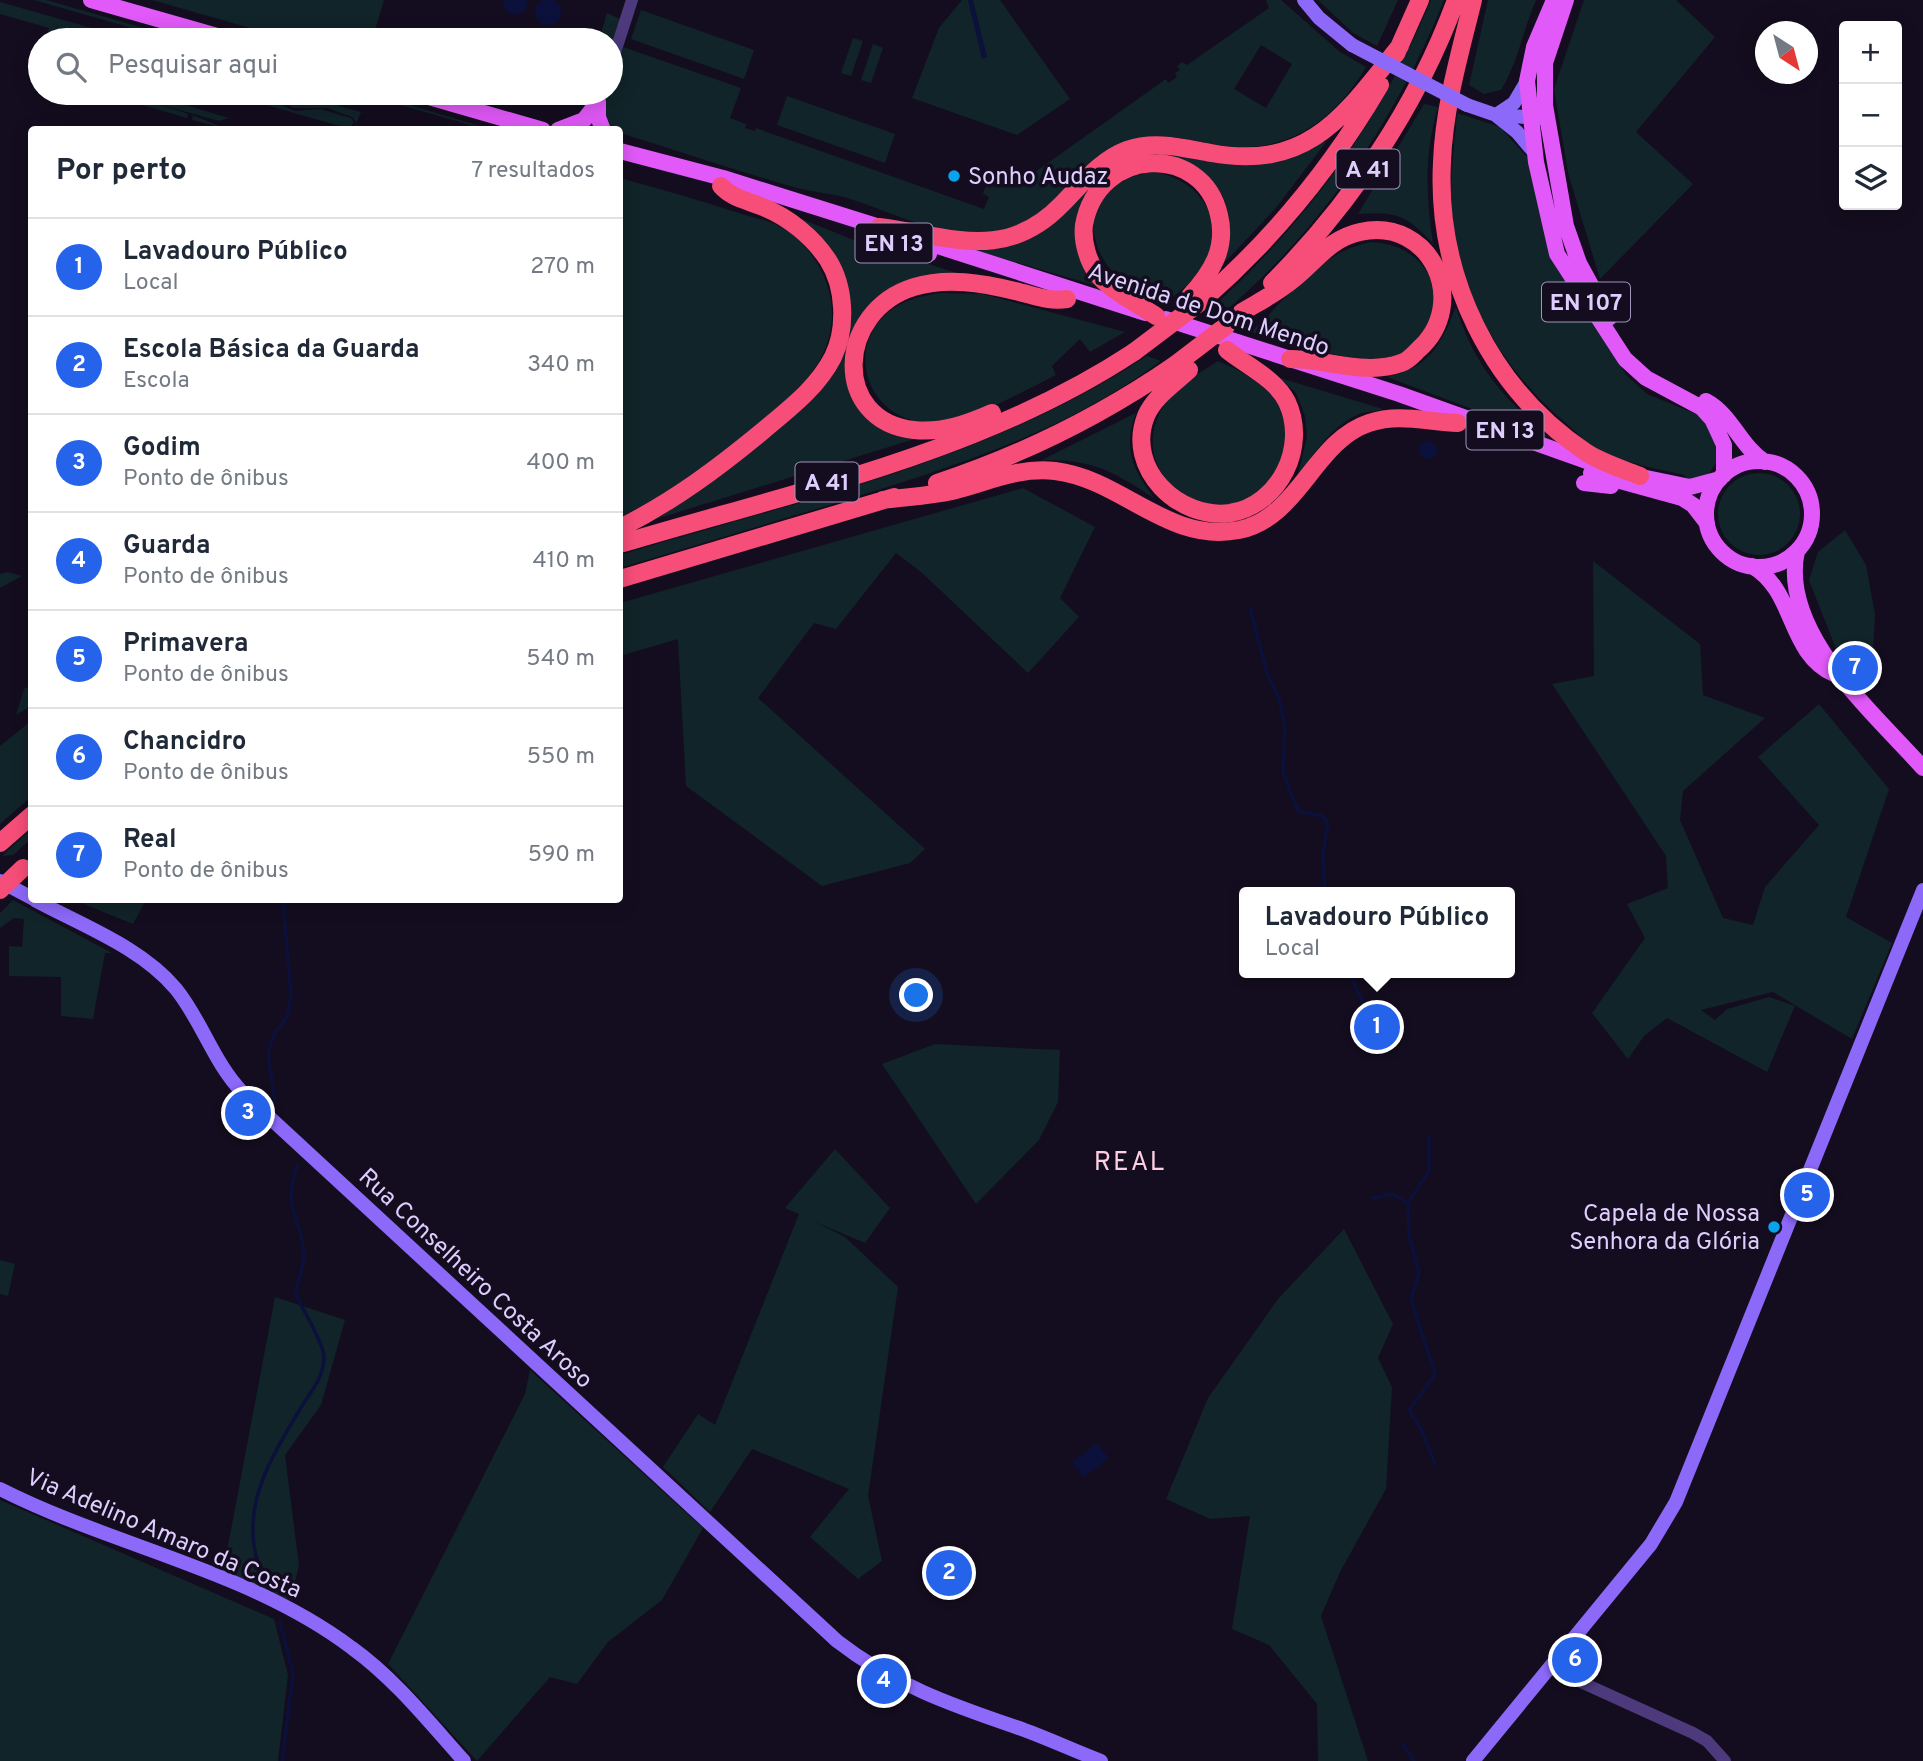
<!DOCTYPE html>
<html lang="pt">
<head>
<meta charset="utf-8">
<style>
	body { margin:0; font-family:Overpass,sans-serif; background:#f6f6f7; color:#1f2937 }
	.controls { position:absolute; right:21px; top:21px; display:grid; overflow:hidden; border-radius:7px; box-shadow:0 4px 18px #0003 }
	.controls button { width:63px; height:63px; display:grid; place-items:center; padding:0; border:0; border-bottom:2px solid #e0e1e3; background:#fff; color:#1f2937; font:35px sans-serif }
	.compass { position:absolute; left:1755px; top:21px; width:63px; height:63px; border-radius:50%; background:#fff; box-shadow:0 4px 18px #0003; rotate:144deg }
	.you { position:absolute; left:917px; top:996px; width:24px; height:24px; margin:-18px; border:5px solid #fff; border-radius:50%; background:#1a73e8; box-shadow:0 0 0 10px #1a73e833 }
	.badge { display:grid; place-items:center; width:46px; height:46px; border-radius:50%; background:#2563eb; color:#fff; font-size:23px; font-weight:700 }
	.pin { position:absolute; translate:-50% -50%; border:4px solid #fff; box-shadow:0 2px 7px #0006 }
	.popup { position:absolute; left:1239px; top:887px; width:276px; height:91px; box-sizing:border-box; display:grid; place-content:center; border-radius:7px; background:#fff; filter:drop-shadow(0 2px 5px #0005); font-size:23px; white-space:nowrap; color:#747a83 }
	.popup b { font-size:26px; color:#1f2937 }
	.popup::after { content:''; position:absolute; left:50%; top:100%; margin-left:-14px; border:14px solid transparent; border-top-color:#fff }
	.list { margin:0; padding:0; list-style:none }
	h2 { display:flex; justify-content:space-between; align-items:center; height:91px; margin:0; padding:0 28px; font-size:30px }
	h2 small { font-size:23px; font-weight:400; color:#747a83 }
	.list li { display:grid; grid-template-columns:46px 1fr auto; gap:21px; align-items:center; box-sizing:border-box; height:98px; padding:0 28px; border-top:2px solid #e0e1e3 }
	.list b { display:block; font-size:26px; white-space:nowrap }
	.list p { margin:0; font-size:23px; white-space:nowrap; color:#747a83 }
	.list em { font-size:23px; font-style:normal; color:#747a83 }
	.icon { flex:none; width:38px; height:38px; fill:none; stroke:currentColor; stroke-width:2; stroke-linecap:round; stroke-linejoin:round }
	.map { position:relative; flex:none; width:1923px; height:1761px; overflow:hidden }
	.search { position:absolute; background:#fff; box-shadow:0 4px 18px #0003; left:28px; top:28px; width:595px; height:77px; display:flex; align-items:center; gap:18px; box-sizing:border-box; padding:0 24px; border-radius:38px; color:#747a83; font-size:26px }
	.panel { position:absolute; background:#fff; box-shadow:0 4px 18px #0003; left:28px; top:126px; width:595px; height:777px; border-radius:7px }
	.map>svg:first-child { display:block }
</style>
</head>
<body>
<div class="map">
<svg width="1923" height="1761" viewBox="0 0 1923 1761">
	<rect width="100%" height="100%" fill="#140d1f"/>
	<path fill="#112429" fill-rule="evenodd" d="M34 0H46L186 40H174Z
		M152 0H384L372 40H292Z
		M962 0H1000L1070 99 1017 135 912 98 939 28Z
		M1266 0H1281L1340 52 1366 67C1333 123 1284 156 1218 145 1193 141 1170 133 1145 138 1077 150 1061 221 1002 232 946 242 896 213 844 197 828 193 812 192 797 188 737 171 679 151 620 133V130L610 129 602 110 608 93H611L623 47 741 88 730 118 746 124 745 128 755 131 756 128 984 209 989 197 983 194 992 168 1012 175 1010 179 1021 182 1166 79 1168 83 1177 77 1175 73 1180 70 1177 66 1182 62 1187 65 1269 8ZM1261 45 1292 64 1266 108 1234 89Z
		M1318 0H1398L1377 46 1353 33Z
		M1431 0H1444C1397 118 1325 224 1229 308L1216 304C1310 218 1382 118 1431 0Z
		M1488 0H1536C1523 30 1518 62 1501 90L1484 94 1469 85Z
		M1584 0H1676L1715 37 1636 132 1693 184 1600 279 1568 173 1554 89Z
		M0 2 134 40H75L48 33 49 28 0 14Z
		M641 10 754 50 744 79 631 39Z
		M607 13 620 19 611 46V40H599Z
		M853 38 863 41 851 76 841 73Z
		M873 44 883 48 871 83 861 80Z
		M102 93H146L229 118 219 121 133 97Z
		M224 93 273 101 295 111 320 109 351 118 354 122 350 129Z
		M243 93H292L361 112 354 129 356 122 352 117 327 108H294L277 99Z
		M358 93H370L483 127 481 128Z
		M787 96 895 134 885 163 777 125Z
		M122 99C146 98 202 117 223 128L192 120 193 115 188 114 187 118Z
		M1424 104 1438 107C1424 154 1426 196 1433 244 1407 215 1396 211 1358 214Z
		M1457 113 1500 127 1529 159 1548 241 1626 375 1647 394 1703 417 1715 435 1718 459 1708 476 1689 481 1684 475C1655 468 1623 463 1597 449 1586 443 1577 433 1568 425 1508 376 1463 303 1453 226 1448 189 1454 150 1457 113Z
		M1322 142H1326L1275 209 1226 261 1224 260C1226 249 1229 237 1229 227 1230 171 1171 147 1125 161 1184 133 1249 191 1322 142Z
		M1150 172C1195 175 1229 218 1205 261 1194 281 1181 291 1164 304 1089 283 1059 190 1150 172Z
		M620 178C661 189 702 201 742 214 755 218 772 221 783 228 824 254 846 308 822 356 797 407 672 494 620 517Z
		M1094 183 1078 218 1097 286 974 250 1002 247Z
		M797 217 851 239 969 277C895 296 836 291 851 388L921 437 643 523 811 399 849 307Z
		M1372 242C1458 248 1448 351 1382 358 1340 363 1292 341 1251 332 1287 299 1319 251 1372 242Z
		M940 293 983 294 1125 332 1090 352 1080 339 1052 366 1056 375C1017 394 971 423 926 422 869 420 842 348 890 311 904 300 922 296 940 293Z
		M1456 307C1474 366 1504 398 1549 438L1387 377C1431 366 1440 346 1456 307Z
		M1147 356 1161 361C1064 433 947 469 833 504 762 525 691 547 620 568V555C799 501 989 460 1147 356Z
		M1218 361C1248 374 1285 393 1286 433 1287 451 1279 469 1268 482 1216 542 1118 474 1165 404 1179 384 1198 374 1218 361Z
		M1280 378 1383 409C1376 412 1365 411 1357 415 1330 428 1312 455 1297 479L1307 436 1305 416 1296 393Z
		M1136 413C1123 449 1132 468 1154 498 1110 470 1095 460 1042 460Z
		M1718 514a41 41 0 1 1 82 0a41 41 0 1 1-82 0Z
		M1023 488 1095 527 1060 598 1079 617 1028 673 921 572 896 553 836 629 814 623 758 698 925 849 910 863 822 886 686 786 678 639 620 656V603Z
		M1845 530 1866 565 1875 614 1871 687 1838 654 1809 580 1818 552Z
		M1593 561 1700 644 1703 695 1765 718 1683 791 1680 820 1723 918 1753 925 1765 887 1819 825 1758 757 1819 704 1889 789 1846 917 1892 943 1852 1039 1773 992 1701 1010 1715 1020 1727 1009 1769 997 1795 1006 1767 1072 1667 1018 1644 1036 1628 1059 1592 1013 1645 938 1627 904 1668 888 1666 856 1552 684 1594 676Z
		M7 572 22 576 0 588V574Z
		M31 685V706L16 715 24 689Z
		M31 721V797L0 824V746Z
		M31 829V839L13 855 2 856Z
		M13 900 112 953H105L93 1019 61 1016V977L9 976V946L22 947 24 919 14 918 0 928V913Z
		M74 900H146L133 924Z
		M935 1044 1060 1050 1058 1102 1039 1140 976 1204 882 1064Z
		M835 1149 890 1208 865 1243 813 1221 845 1237 898 1287 868 1496 882 1561 858 1579 810 1537 849 1489 752 1449 710 1512 663 1467 698 1414 715 1425 799 1214 785 1208Z
		M1344 1229 1393 1324 1378 1358 1392 1387 1386 1489 1340 1572 1321 1616 1368 1761H1318L1317 1704 1269 1645 1232 1629 1250 1516 1210 1519 1166 1499 1208 1398 1278 1299Z
		M0 1260 15 1264 8 1296 0 1294Z
		M275 1297 345 1320 321 1405 285 1455 299 1566 290 1600 223 1572Z
		M530 1370 703 1528 662 1600 608 1642 577 1684 550 1677 477 1761 388 1664 525 1394Z
		M0 1500 274 1619 288 1675 278 1761H0Z"/>
	<path fill="#0b113a" d="M535 12a13 13 0 1 1 26 0a13 13 0 1 1-26 0Z
		M502 0H528L525 11 513 15 506 11Z
		M968 0H973L987 57 982 59Z
		M538 30 546 32 552 40H526L531 33Z
		M1419 450a9 9 0 1 1 18 0a9 9 0 1 1-18 0Z
		M1097 1443 1109 1458 1084 1477 1072 1462Z"/>
	<g fill="none" stroke-linecap="round" stroke-linejoin="round">
		<path stroke="#0b113a" stroke-width="3.5" d="M1250 608 1267 673 1279 699 1285 726 1283 772 1298 811 1323 816 1328 824 1323 854 1325 892
			M1349 973 1367 1011 1376 1013 1385 1036
			M275 1102 268 1053 274 1034 287 1017 291 997 283 900
			M1373 1198 1392 1194 1408 1203 1429 1171V1136
			M1408 1203 1409 1234 1419 1273 1411 1299 1435 1374 1409 1411 1421 1429 1435 1464
			M270 1593C232 1522 263 1471 300 1409 311 1391 324 1378 324 1356 323 1342 302 1308 295 1293 298 1281 304 1267 304 1255 301 1215 282 1211 297 1166
			M280 1622 293 1674 282 1761
			M1403 1744 1414 1761"/>
		<path stroke="#4c3a7c" stroke-width="12" d="M611 65 632 0
			M1550 1668 1693 1733 1707 1741 1725 1761"/>
		<path stroke="#8d69f9" stroke-width="14" d="M1304 0 1319 18 1352 45
			M1467 105 1496 115 1542 118
			M1496 115 1514 103 1527 81
			M1497 116 1517 132 1534 152
			M0 881 32 898
			M35 900C81 925 141 947 176 989 202 1021 213 1062 243 1093L837 1641C892 1684 951 1705 1016 1727 1045 1737 1072 1750 1101 1761
			M0 1489C114 1547 249 1570 352 1648 395 1679 429 1722 464 1761
			M1473 1761 1651 1544 1676 1502 1923 890"/>
		<path stroke="#e159f8" stroke-width="16" d="M91 0 231 40
			M1554 0 1534 47 1527 81 1536 162 1557 254 1625 359 1646 378 1702 408 1712 419 1724 445V475
			M1566 0 1545 63V105L1566 226 1579 263 1609 318
			M415 93 543 130
			M598 102V117L603 130
			M558 130 584 120 598 102
			M620 151 723 178 892 231
			M873 236 929 254
			M916 239 1145 313
			M1166 319 1399 394 1606 468
			M1706 401C1732 415 1740 446 1765 462
			M1706 514a53 53 0 1 1 106 0a53 53 0 1 1-106 0Z
			M1591 473 1682 498 1693 505 1707 523
			M1627 474 1690 487 1720 479
			M1584 483 1611 486
			M1797 551C1779 632 1874 713 1923 768
			M1752 566C1796 591 1787 653 1834 674"/>
		<path stroke="#f74e79" stroke-width="18" d="M1473 0C1460 53 1444 107 1442 162 1436 276 1490 389 1587 453 1603 463 1622 469 1640 476
			M1396 54 1420 0
			M879 227C950 236 1005 263 1062 204 1082 184 1100 160 1127 150 1155 140 1183 148 1211 153 1310 171 1345 114 1400 46
			M1272 283C1352 203 1417 106 1456 0
			M1203 300C1275 237 1332 167 1380 85
			M1242 312C1257 303 1273 295 1287 284 1313 266 1327 239 1360 232 1431 216 1471 304 1418 350 1413 355 1408 361 1401 363 1365 376 1328 359 1290 359
			M1156 316C1138 304 1113 292 1099 276 1088 263 1082 241 1084 225 1098 146 1203 143 1219 215 1227 248 1212 272 1190 296
			M1189 370C1174 384 1154 397 1146 416 1125 469 1179 520 1230 513 1280 505 1308 446 1287 402 1276 379 1247 366 1227 350
			M992 413C967 424 942 433 914 430 831 421 836 311 914 287 947 277 982 283 1015 291 1033 295 1048 302 1067 299
			M937 483C1022 455 1101 416 1175 365
			M883 500C905 497 929 496 952 491 988 482 1017 467 1055 471 1122 479 1168 544 1239 530 1299 518 1314 441 1369 423 1399 413 1427 422 1458 423
			M620 528C674 501 718 468 764 430 790 408 817 388 833 357 847 328 845 287 828 260 813 237 788 217 763 207 747 200 733 199 721 186
			M620 544C793 492 981 453 1134 352
			M620 579 894 497
			M0 843 32 815"/>
		<path stroke="#8d69f9" stroke-width="14" d="M1352 45 1467 105"/>
		<path stroke="#f74e79" stroke-width="18" d="M1134 352 1203 300
			M1175 365 1226 326
			M0 890 23 868"/>
	</g>
	<g fill="#0aa2ec" stroke="#140d1f" stroke-width="2.5">
		<circle cx="954" cy="176" r="7"/>
		<circle cx="1774" cy="1227" r="7"/>
	</g>
	<g text-anchor="middle" stroke-width="7" stroke-linejoin="round" paint-order="stroke">
		<g fill="#140d1f" stroke="#a193ba" stroke-width="2">
			<rect x="1336.5" y="149.5" width="63" height="39" rx="5"/>
			<rect x="855.5" y="223.5" width="77" height="39" rx="5"/>
			<rect x="1542" y="282.5" width="88" height="39" rx="5"/>
			<rect x="1466.5" y="410.5" width="77" height="39" rx="5"/>
			<rect x="795.5" y="462.5" width="63" height="39" rx="5"/>
		</g>
		<g font-size="23" font-weight="bold" fill="#decdfd">
			<text x="1368" y="177">A 41</text>
			<text x="894" y="251">EN 13</text>
			<text x="1586" y="310">EN 107</text>
			<text x="1505" y="438">EN 13</text>
			<text x="827" y="490">A 41</text>
		</g>
		<g font-size="24" fill="#decdfd" stroke="#140d1f" text-anchor="start">
			<text x="968" y="184">Sonho Audaz</text>
			<text x="1760" y="1221" text-anchor="end">Capela de Nossa<tspan x="1760" dy="28">Senhora da Glória</tspan></text>
		</g>
		<g font-size="24" fill="#decdfd" stroke="#140d1f">
			<text transform="translate(1209 309) rotate(18)" y="8">Avenida de Dom Mendo</text>
			<text transform="translate(476 1278) rotate(43)" y="8">Rua Conselheiro Costa Aroso</text>
			<text transform="translate(164 1533) rotate(23)" y="8">Via Adelino Amaro da Costa</text>
		</g>
		<g font-size="26" letter-spacing="2" fill="#fdcfe2" stroke="#140d1f">
			<text x="1130" y="1170">REAL</text>
		</g>
	</g>
</svg>
<div class="controls">
<button>+</button>
<button>−</button>
<button><svg class="icon" aria-label="layers" viewBox="0 0 24 24"><path d="M12 4l9 5-9 5-9-5zM3 14l9 5 9-5"/></svg></button>
</div>
<svg class="compass" viewBox="-18 -18 36 36"><path d="M0-13l5 13h-10z" fill="#e53935"/><path d="M0 13l5-13h-10z" fill="#747a83"/></svg>
<div class="you"></div>
<div class="pin badge" style="left:1377px;top:1027px">1</div>
<div class="popup"><b>Lavadouro Público</b>Local</div>
<div class="pin badge" style="left:949px;top:1573px">2</div>
<div class="pin badge" style="left:248px;top:1113px">3</div>
<div class="pin badge" style="left:884px;top:1681px">4</div>
<div class="pin badge" style="left:1807px;top:1195px">5</div>
<div class="pin badge" style="left:1575px;top:1660px">6</div>
<div class="pin badge" style="left:1855px;top:668px">7</div>
<div class="search"><svg class="icon" aria-label="search" viewBox="0 0 24 24"><circle cx="10" cy="10" r="6"/><path d="M15 15l6 6"/></svg>Pesquisar aqui</div>
<section class="panel">
<h2>Por perto<small>7 resultados</small></h2>
<ul class="list">
<li><span class="badge">1</span><div><b>Lavadouro Público</b><p>Local</p></div><em>270 m</em></li>
<li><span class="badge">2</span><div><b>Escola Básica da Guarda</b><p>Escola</p></div><em>340 m</em></li>
<li><span class="badge">3</span><div><b>Godim</b><p>Ponto de ônibus</p></div><em>400 m</em></li>
<li><span class="badge">4</span><div><b>Guarda</b><p>Ponto de ônibus</p></div><em>410 m</em></li>
<li><span class="badge">5</span><div><b>Primavera</b><p>Ponto de ônibus</p></div><em>540 m</em></li>
<li><span class="badge">6</span><div><b>Chancidro</b><p>Ponto de ônibus</p></div><em>550 m</em></li>
<li><span class="badge">7</span><div><b>Real</b><p>Ponto de ônibus</p></div><em>590 m</em></li>
</ul>
</section>
</div>
</body>
</html>
